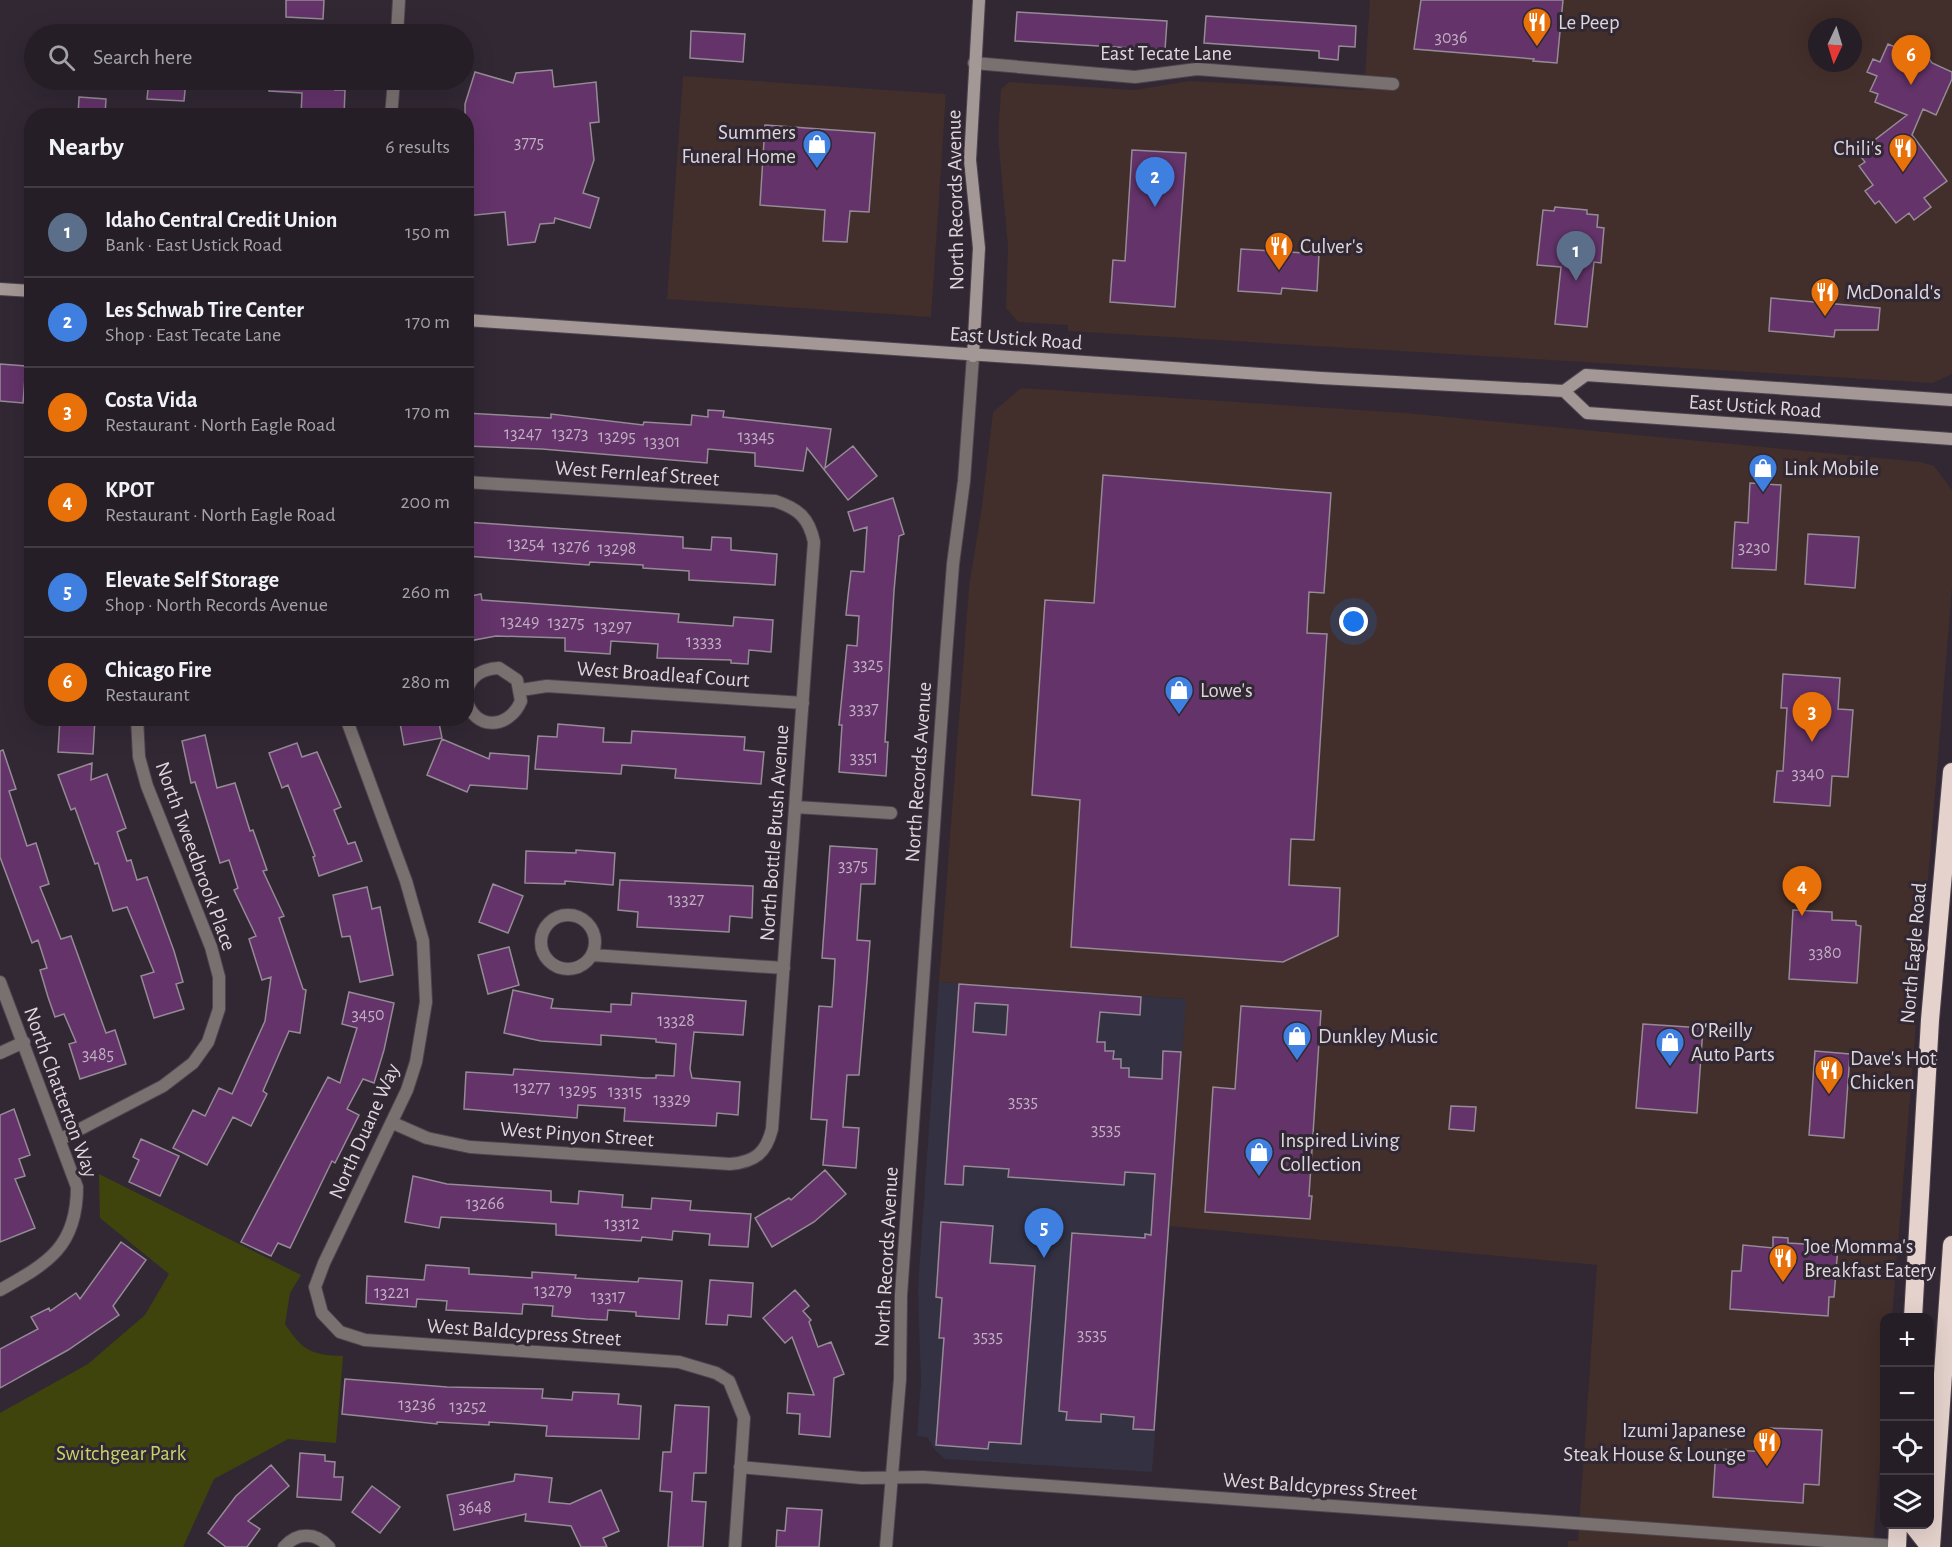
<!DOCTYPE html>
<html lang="en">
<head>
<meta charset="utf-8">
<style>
	body { margin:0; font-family:"Alegreya Sans",sans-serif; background:#2d272e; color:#f1f3f6 }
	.controls { position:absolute; right:18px; bottom:18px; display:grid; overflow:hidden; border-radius:12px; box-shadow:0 6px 24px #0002 }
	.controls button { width:54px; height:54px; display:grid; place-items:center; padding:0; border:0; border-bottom:2px solid #423c43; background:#251e26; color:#f1f3f6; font:30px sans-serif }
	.compass { position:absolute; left:1808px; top:18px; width:54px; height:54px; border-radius:50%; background:#251e26; box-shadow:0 6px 24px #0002; rotate:184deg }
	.you { position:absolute; left:1354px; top:622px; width:21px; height:21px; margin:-15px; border:4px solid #fff; border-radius:50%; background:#1a73e8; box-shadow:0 0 0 9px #1a73e833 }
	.badge { display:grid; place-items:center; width:39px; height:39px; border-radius:50%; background:#8c9099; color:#fff; font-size:20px; font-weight:700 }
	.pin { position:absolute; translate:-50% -50px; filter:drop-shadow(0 2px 3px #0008) }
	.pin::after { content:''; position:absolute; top:32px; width:21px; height:18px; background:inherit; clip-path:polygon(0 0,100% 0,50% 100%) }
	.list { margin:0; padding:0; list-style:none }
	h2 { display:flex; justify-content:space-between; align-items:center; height:78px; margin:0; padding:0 24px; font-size:26px }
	h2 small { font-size:20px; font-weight:400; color:#a3a2a7 }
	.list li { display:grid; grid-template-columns:39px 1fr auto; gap:18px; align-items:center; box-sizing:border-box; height:90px; padding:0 24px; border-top:2px solid #423c43 }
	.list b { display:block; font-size:22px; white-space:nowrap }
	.list p { margin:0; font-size:20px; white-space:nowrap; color:#a3a2a7 }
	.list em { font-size:20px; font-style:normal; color:#a3a2a7 }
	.icon { flex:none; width:33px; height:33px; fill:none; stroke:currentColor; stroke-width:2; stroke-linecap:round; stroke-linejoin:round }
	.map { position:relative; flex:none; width:1952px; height:1547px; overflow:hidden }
	.search { position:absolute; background:#251e26; box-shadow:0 6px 24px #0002; left:24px; top:24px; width:450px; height:66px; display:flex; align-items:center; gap:15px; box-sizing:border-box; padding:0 21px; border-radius:33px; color:#a3a2a7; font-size:22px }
	.panel { position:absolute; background:#251e26; box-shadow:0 6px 24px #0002; left:24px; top:108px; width:450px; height:618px; border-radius:24px }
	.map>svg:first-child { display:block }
</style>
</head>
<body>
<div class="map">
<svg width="1952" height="1547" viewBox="0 0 1952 1547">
	<rect width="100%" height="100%" fill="#312833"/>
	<path fill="#422e2a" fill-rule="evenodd" d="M1370 0H1952V374L1933 383 1068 331V325L1018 322 1006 308 1008 247 998 136 1001 89 1009 82 1135 90 1190 81 1364 90ZM1817 27H1853V63H1817Z
		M683 76 946 94 931 317 667 299Z
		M1021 388 1406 413 1921 462 1934 466 1952 490V587L1892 1317 1884 1318V1407L1873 1547H1568V1541H1578L1597 1265 1169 1226 1185 999 939 982 969 587 982 506 993 412Z"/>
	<path fill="#343142" d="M939 982 1186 999 1152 1472 945 1459 935 1450 927 1437 917 1436 921 1383 918 1289Z"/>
	<path fill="#3f440d" d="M99 1174 301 1275 290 1293 285 1324C303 1351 311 1355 343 1356L336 1443 288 1439 214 1479 183 1547H0V1413L88 1364 145 1315 169 1274 100 1218Z"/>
	<path fill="#633369" stroke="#958a96" stroke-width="1.5" fill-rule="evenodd" d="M286 0H324L323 19 286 17Z
		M1421 0H1563L1557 63 1533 61 1534 59 1414 49Z
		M1017 12 1167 21 1165 50 1015 41Z
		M1206 16 1356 26 1355 47 1339 46 1338 60 1319 58V51L1204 43Z
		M691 31 745 34 743 62 690 58Z
		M1888 44 1909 53 1923 50 1932 63 1952 72V79L1936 115 1923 109 1912 135 1947 181 1924 198 1931 207 1914 220 1909 213 1896 223 1879 201 1875 204 1865 191 1873 185 1859 166 1865 162 1858 153 1907 115 1875 102 1878 94 1870 91 1877 76 1867 72 1873 59 1880 62Z
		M552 70 554 87 596 82 599 122 590 123 594 160 583 193 599 198 590 228 555 218 554 223 540 224 535 242 508 245 505 212 466 216 465 104 475 72 513 83 516 73Z
		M149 80H186L184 101 147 99Z
		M270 80H335V90H345L344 116H301L302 93 269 91Z
		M79 97 106 99 105 116H78Z
		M765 125 875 133 869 212 850 211 847 242 823 241 825 210 760 205Z
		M1132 150 1186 153 1175 307 1110 302 1113 260 1125 261Z
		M1555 207 1587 210V214L1598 215 1597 227 1604 228 1601 263 1594 262 1587 327 1555 324 1561 267 1537 265 1543 210 1554 211Z
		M1241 249 1319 254 1317 291 1282 288 1281 294 1238 291Z
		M1771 298 1880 308 1878 330H1835L1834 337 1769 331Z
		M0 364 26 366 23 403 0 401Z
		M708 410 724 411 723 417 831 429 825 468 853 446 877 476 848 500 807 448 803 471 755 466V453L708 449 707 463 542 449 466 446V413L551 418V414L643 425 644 422 691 425 692 415 708 417Z
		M1103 475 1331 493 1324 593 1309 592 1307 633 1327 634 1314 840 1291 839 1289 885 1340 888 1338 936 1283 962 1071 947 1080 800 1032 795 1045 600 1094 603Z
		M1750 483 1781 485 1776 570 1732 568 1735 522 1748 523Z
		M893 498 904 534 899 536 894 591 885 742H888L886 776 839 772 842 725H839L847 645 857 646 859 616 846 615 848 596 851 571 864 572 867 527 854 531 848 512Z
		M466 522 683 537V548L711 550 712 537 731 538V550L777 554 775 585 689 580V571L643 568V565L590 562 589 565 466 556Z
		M1808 534 1859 537 1855 588 1805 584Z
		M481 594 482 600 679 614 678 622 733 626 734 617 773 620 771 652 749 650 748 664 731 663V660L657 658 658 644 611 641 610 654 565 651V638L496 636 469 641 466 597Z
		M1783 674 1840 678 1838 709 1853 710 1848 777 1832 776 1830 806 1774 802 1777 771H1783L1787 708H1781Z
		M60 718H95L93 754 58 752Z
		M399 718H438L442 738 404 745Z
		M558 724 604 728 603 742 631 743 632 731 745 737 744 750 764 752 761 784 675 778 676 769 622 765 621 774 535 769 538 736 557 737Z
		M205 735 217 788 235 783 250 831 253 830 267 870 263 871 284 916 279 918 303 989 306 990 300 1033 289 1031 263 1091 267 1094 251 1126 233 1117 207 1165 173 1148 193 1110 205 1116 219 1088 232 1094 265 1021 271 977 262 980 249 939 256 936 234 890 238 888 229 860 220 863 195 782 191 783 182 741Z
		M442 739 489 759 490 753 529 756 527 789 470 785 467 792 427 775Z
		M297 743 302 757 317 752 341 807 334 810 348 844 355 842 362 861 319 876 313 857 315 856 288 785 282 788 269 753Z
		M3 750 16 789 9 791 27 846 36 843 49 884 40 887 61 939 71 936 106 1033 115 1030 126 1064 80 1079 69 1044 76 1042 64 1014 55 1017 48 997 40 970 47 968 38 940 32 943 0 857V751Z
		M92 763 91 780 107 774 126 828 117 832 127 861 131 860 137 880 147 877 174 951 183 982 176 984 184 1009 154 1018 141 976 154 972 127 907 113 911 98 863 95 864 75 808 71 810 58 775Z
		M830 846 877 849 875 884H861L857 940 870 941 867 981 859 1075H847L843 1127 859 1128 856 1168 823 1165 827 1120 811 1119 819 1006 832 1007 834 979 835 959 822 958Z
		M576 850 615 853 613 885 565 881V884L525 883 526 851 576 853Z
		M620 880 753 886 752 918 730 916 729 932 637 927 638 912 618 910Z
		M493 884 523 896 508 933 479 922Z
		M367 887 372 909 380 907 393 975 360 982 350 936 342 937 333 895Z
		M1793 910 1832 912V920L1856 921V925L1861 926 1857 983 1789 979Z
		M509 947 519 985 488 994 478 955Z
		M959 984 1141 997 1140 1015 1100 1012 1097 1042H1105V1051H1114L1113 1059H1121V1068H1129V1077L1162 1079 1163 1051 1181 1052 1154 1430 1133 1429 1134 1417 1101 1414V1422L1066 1420 1067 1412 1059 1411 1072 1233 1145 1238V1234L1151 1235 1155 1174 1125 1172 1124 1185 1008 1177 1009 1169 964 1166 963 1185 945 1184ZM975 1003 1008 1005 1006 1035 973 1032Z
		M513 990 553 999 551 1008 611 1012V1004L631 1005 632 993 746 1001 743 1035 694 1032 690 1069 692 1078 740 1082 738 1115 717 1113 716 1126 624 1121 625 1108 578 1105 577 1118 464 1109 466 1072 513 1075 514 1069 645 1078H656V1075L674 1076 676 1044 656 1042V1039L601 1035V1045L541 1041 504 1033Z
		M349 992 394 1003 384 1050 374 1083 363 1079 347 1109 359 1115 335 1163 332 1161 290 1248 278 1243 271 1256 241 1242 328 1077 340 1083 357 1028 342 1024Z
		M1241 1006 1321 1011 1309 1196H1312L1310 1219 1205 1212 1213 1087 1235 1089Z
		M1643 1024 1703 1028 1697 1113 1636 1108Z
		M1815 1051 1850 1054 1844 1138 1809 1135Z
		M1451 1106 1476 1107 1474 1131 1449 1129Z
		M14 1109 30 1155 19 1159 25 1176 15 1179 35 1228 0 1242V1115Z
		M141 1139 179 1156 160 1196 129 1182 139 1160 133 1157Z
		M825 1170 846 1194 814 1222 772 1247 755 1218 789 1198 791 1200Z
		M413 1176 447 1184 551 1191V1202L578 1204 579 1191 623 1195 622 1207 651 1209 652 1198 691 1201 690 1210 751 1214 748 1247 709 1245 710 1234 673 1231 672 1240 642 1237 641 1241 556 1235V1224L441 1217 439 1228 405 1222Z
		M941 1222 993 1226 990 1263 1035 1266 1021 1444 989 1442 988 1449 936 1445 944 1338H939L942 1298 936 1297Z
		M1773 1237 1788 1238V1243L1838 1246 1834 1297H1829L1828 1316 1730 1309 1732 1271H1741L1743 1245 1773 1248Z
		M121 1242 146 1260 113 1306 119 1315 68 1350 0 1388V1349L38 1329 31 1317 49 1308 50 1311 76 1293 80 1299Z
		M426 1265 469 1268V1274L532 1278V1272L576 1275 575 1278 638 1282 639 1278 682 1281 679 1319 636 1316V1312L608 1310 607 1320 586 1319 552 1316 553 1306 523 1304 522 1314 446 1310 447 1301 417 1299 416 1307 366 1303 367 1276 424 1280Z
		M710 1280 753 1283 751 1317 728 1315 727 1325 706 1324Z
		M795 1290 809 1306 803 1311 811 1320 809 1322 818 1347 831 1342 844 1374 834 1378 830 1437 799 1434 800 1414 787 1413 788 1393 814 1395 792 1337 785 1343 763 1318Z
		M345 1379 447 1387 543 1389 542 1398 572 1400 573 1392 619 1394 618 1404 641 1406 639 1439 546 1436 547 1426 489 1422V1425L437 1422V1424L342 1414Z
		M675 1405 709 1407 706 1473H694L692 1501 706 1502 703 1547H668L672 1492 660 1491 663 1452H671Z
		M1770 1428 1822 1430 1819 1485 1804 1484 1803 1503 1713 1497 1716 1449 1769 1452Z
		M300 1453 325 1455V1461L335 1462 334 1477H343L341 1500 297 1497Z
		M271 1465 289 1486 248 1521 260 1529 247 1547H226L208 1533 236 1496Z
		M515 1474 552 1478 549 1502 570 1504 601 1490 619 1531 603 1538 607 1547H581L571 1526 525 1521 526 1514 454 1530 447 1495 514 1481Z
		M372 1486 400 1507 380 1533 352 1512Z
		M787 1508 822 1510 819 1547H776L777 1530 785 1531Z"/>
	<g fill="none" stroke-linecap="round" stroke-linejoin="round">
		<g stroke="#4d444e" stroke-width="14">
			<path id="street" d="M397 34 399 0
				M974 63 1135 77 1197 69 1393 84
				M391 116 394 80
				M521 690 547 686 803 703
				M466 692C471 675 482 669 499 668L517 680 521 701C509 730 473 731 466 698
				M346 718 406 881 423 941 426 1002 416 1062 407 1090 324 1263 315 1287 322 1313 340 1332 365 1340 679 1362 716 1373 729 1381 744 1418 735 1547
				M795 807 891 813
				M541 942a27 27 0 1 1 54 0a27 27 0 1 1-54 0Z
				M592 955 784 968
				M0 982 77 1187C77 1247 48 1263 0 1290
				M0 1053 24 1042
				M393 1123 427 1138 470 1147 730 1164C755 1162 766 1153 772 1129L814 542C809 518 799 509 775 501L466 482
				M61 1139 163 1086 193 1063 208 1042 219 1009V977L211 947 147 786 139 757 137 718
				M740 1467 862 1478 923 1477 1897 1546
				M284 1547C297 1532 316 1532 329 1547
				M886 1547 900 1379 901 1295 946 655 953 564 964 481 973 356"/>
		</g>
		<g stroke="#4d444e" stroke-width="14">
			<path id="secondary" d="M0 289 32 291
				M466 320 1321 378 1564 391 1586 375 1952 400
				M973 356 979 248 970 160 979 0
				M1564 391 1587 413 1952 439"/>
		</g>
		<g stroke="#4d444e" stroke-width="20">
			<path id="highway" d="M1913 1318 1930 1020 1952 772
				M1912 1524 1930 1547
				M1897 1547 1898 1524
				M1931 1547 1952 1245"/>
		</g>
		<use href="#street" stroke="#797170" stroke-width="12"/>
		<use href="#secondary" stroke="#a49896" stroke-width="12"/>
		<use href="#highway" stroke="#e5d2cd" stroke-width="18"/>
	</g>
	<defs>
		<g id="restaurant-pin" transform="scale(1.5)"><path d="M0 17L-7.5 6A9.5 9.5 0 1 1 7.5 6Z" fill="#e8710a" stroke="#312833"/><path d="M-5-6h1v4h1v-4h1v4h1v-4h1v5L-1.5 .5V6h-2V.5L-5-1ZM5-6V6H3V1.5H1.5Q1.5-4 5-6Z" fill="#fff"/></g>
		<g id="shop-pin" transform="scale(1.5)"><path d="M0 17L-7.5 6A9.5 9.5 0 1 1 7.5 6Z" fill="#3f7fe0" stroke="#312833"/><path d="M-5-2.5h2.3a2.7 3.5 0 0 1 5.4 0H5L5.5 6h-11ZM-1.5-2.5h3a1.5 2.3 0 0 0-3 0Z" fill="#fff"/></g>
	</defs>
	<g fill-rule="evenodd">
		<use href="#restaurant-pin" x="1537" y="22"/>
		<use href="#shop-pin" x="817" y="144"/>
		<use href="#restaurant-pin" x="1903" y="148"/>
		<use href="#restaurant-pin" x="1279" y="246"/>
		<use href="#restaurant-pin" x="1825" y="292"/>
		<use href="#shop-pin" x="1763" y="468"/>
		<use href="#shop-pin" x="1179" y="690"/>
		<use href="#shop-pin" x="1297" y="1036"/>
		<use href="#shop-pin" x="1670" y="1042"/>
		<use href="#restaurant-pin" x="1829" y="1070"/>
		<use href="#shop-pin" x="1259" y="1152"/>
		<use href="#restaurant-pin" x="1783" y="1258"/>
		<use href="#restaurant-pin" x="1767" y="1442"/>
	</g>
	<g text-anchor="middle" stroke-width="6" stroke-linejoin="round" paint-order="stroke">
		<g font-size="18" fill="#beaec0">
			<text x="1451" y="43">3036</text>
			<text x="529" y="148">3775</text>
			<text x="523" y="439">13247</text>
			<text x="570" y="439">13273</text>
			<text x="617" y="442">13295</text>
			<text x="756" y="442">13345</text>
			<text x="662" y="447">13301</text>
			<text x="526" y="549">13254</text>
			<text x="571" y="552">13276</text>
			<text x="1754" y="553">3230</text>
			<text x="617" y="554">13298</text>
			<text x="520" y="627">13249</text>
			<text x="566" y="628">13275</text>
			<text x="613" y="632">13297</text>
			<text x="704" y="647">13333</text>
			<text x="868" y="670">3325</text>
			<text x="864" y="714">3337</text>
			<text x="864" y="763">3351</text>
			<text x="1808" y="779">3340</text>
			<text x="853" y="871">3375</text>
			<text x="686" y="905">13327</text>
			<text x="1825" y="958">3380</text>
			<text x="368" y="1020">3450</text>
			<text x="676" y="1026">13328</text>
			<text x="98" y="1060">3485</text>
			<text x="532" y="1093">13277</text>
			<text x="578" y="1096">13295</text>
			<text x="625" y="1097">13315</text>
			<text x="672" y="1105">13329</text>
			<text x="1023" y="1107">3535</text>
			<text x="1106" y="1135">3535</text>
			<text x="485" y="1209">13266</text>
			<text x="622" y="1229">13312</text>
			<text x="553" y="1296">13279</text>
			<text x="392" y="1298">13221</text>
			<text x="608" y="1302">13317</text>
			<text x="1092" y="1340">3535</text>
			<text x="988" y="1342">3535</text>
			<text x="417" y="1410">13236</text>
			<text x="468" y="1412">13252</text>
			<text x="475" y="1513">3648</text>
		</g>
		<g font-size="21" fill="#ddd7dd" stroke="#312833" text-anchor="start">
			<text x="1558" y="29">Le Peep</text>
			<text x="796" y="139" text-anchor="end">Summers<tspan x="796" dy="24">Funeral Home</tspan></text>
			<text x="1882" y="155" text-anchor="end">Chili's</text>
			<text x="1300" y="253">Culver's</text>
			<text x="1846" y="299">McDonald's</text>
			<text x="1784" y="475">Link Mobile</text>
			<text x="1200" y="697">Lowe's</text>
			<text x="1691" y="1037">O'Reilly<tspan x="1691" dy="24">Auto Parts</tspan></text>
			<text x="1318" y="1043">Dunkley Music</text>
			<text x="1850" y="1065">Dave's Hot<tspan x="1850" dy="24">Chicken</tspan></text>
			<text x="1280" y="1147">Inspired Living<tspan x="1280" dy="24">Collection</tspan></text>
			<text x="1804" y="1253">Joe Momma's<tspan x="1804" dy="24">Breakfast Eatery</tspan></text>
			<text x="1746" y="1437" text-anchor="end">Izumi Japanese<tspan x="1746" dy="24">Steak House &amp; Lounge</tspan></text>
		</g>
		<g font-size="21" fill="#ddd7dd" stroke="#312833">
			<text x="1166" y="60">East Tecate Lane</text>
			<text transform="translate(955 200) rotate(-91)" y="7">North Records Avenue</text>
			<text transform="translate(1016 338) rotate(4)" y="7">East Ustick Road</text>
			<text transform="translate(1755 406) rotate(4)" y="7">East Ustick Road</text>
			<text transform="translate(637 473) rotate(4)" y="7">West Fernleaf Street</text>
			<text transform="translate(663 674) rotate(4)" y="7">West Broadleaf Court</text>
			<text transform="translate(918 772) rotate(-86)" y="7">North Records Avenue</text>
			<text transform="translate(774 833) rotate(-86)" y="7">North Bottle Brush Avenue</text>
			<text transform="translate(196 856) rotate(70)" y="7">North Tweedbrook Place</text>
			<text transform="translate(1913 953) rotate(-85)" y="7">North Eagle Road</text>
			<text transform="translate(61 1092) rotate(70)" y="7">North Chatterton Way</text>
			<text transform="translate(364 1131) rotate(-66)" y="7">North Duane Way</text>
			<text transform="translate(577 1134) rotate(4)" y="7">West Pinyon Street</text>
			<text transform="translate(886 1257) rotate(-87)" y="7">North Records Avenue</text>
			<text transform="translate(524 1332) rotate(4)" y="7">West Baldcypress Street</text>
			<text transform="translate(1320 1486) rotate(4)" y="7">West Baldcypress Street</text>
		</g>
		<g font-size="21" fill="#c6d468" stroke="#312833">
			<text x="121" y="1460">Switchgear Park</text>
		</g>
	</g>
</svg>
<div class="controls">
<button>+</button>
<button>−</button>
<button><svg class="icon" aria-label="locate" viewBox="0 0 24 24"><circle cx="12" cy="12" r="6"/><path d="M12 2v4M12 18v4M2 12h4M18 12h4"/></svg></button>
<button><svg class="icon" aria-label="layers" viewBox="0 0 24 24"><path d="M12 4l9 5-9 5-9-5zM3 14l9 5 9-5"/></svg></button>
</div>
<svg class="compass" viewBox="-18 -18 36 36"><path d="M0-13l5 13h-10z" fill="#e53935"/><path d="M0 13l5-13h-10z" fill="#a3a2a7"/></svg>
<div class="you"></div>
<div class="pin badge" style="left:1576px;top:281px;background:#5c6f8a">1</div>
<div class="pin badge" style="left:1155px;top:207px;background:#3f7fe0">2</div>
<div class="pin badge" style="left:1812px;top:742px;background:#e8710a">3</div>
<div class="pin badge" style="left:1802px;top:916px;background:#e8710a">4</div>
<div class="pin badge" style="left:1044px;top:1258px;background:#3f7fe0">5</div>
<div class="pin badge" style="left:1911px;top:85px;background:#e8710a">6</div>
<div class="search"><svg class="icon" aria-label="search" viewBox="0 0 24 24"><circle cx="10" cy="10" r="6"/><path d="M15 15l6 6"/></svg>Search here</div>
<section class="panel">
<h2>Nearby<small>6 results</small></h2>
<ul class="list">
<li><span class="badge" style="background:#5c6f8a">1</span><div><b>Idaho Central Credit Union</b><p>Bank · East Ustick Road</p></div><em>150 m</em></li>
<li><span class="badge" style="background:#3f7fe0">2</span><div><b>Les Schwab Tire Center</b><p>Shop · East Tecate Lane</p></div><em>170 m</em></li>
<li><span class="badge" style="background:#e8710a">3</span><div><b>Costa Vida</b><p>Restaurant · North Eagle Road</p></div><em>170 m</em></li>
<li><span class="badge" style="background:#e8710a">4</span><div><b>KPOT</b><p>Restaurant · North Eagle Road</p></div><em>200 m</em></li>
<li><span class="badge" style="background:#3f7fe0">5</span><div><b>Elevate Self Storage</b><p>Shop · North Records Avenue</p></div><em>260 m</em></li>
<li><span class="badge" style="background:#e8710a">6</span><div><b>Chicago Fire</b><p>Restaurant</p></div><em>280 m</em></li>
</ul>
</section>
</div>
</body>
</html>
